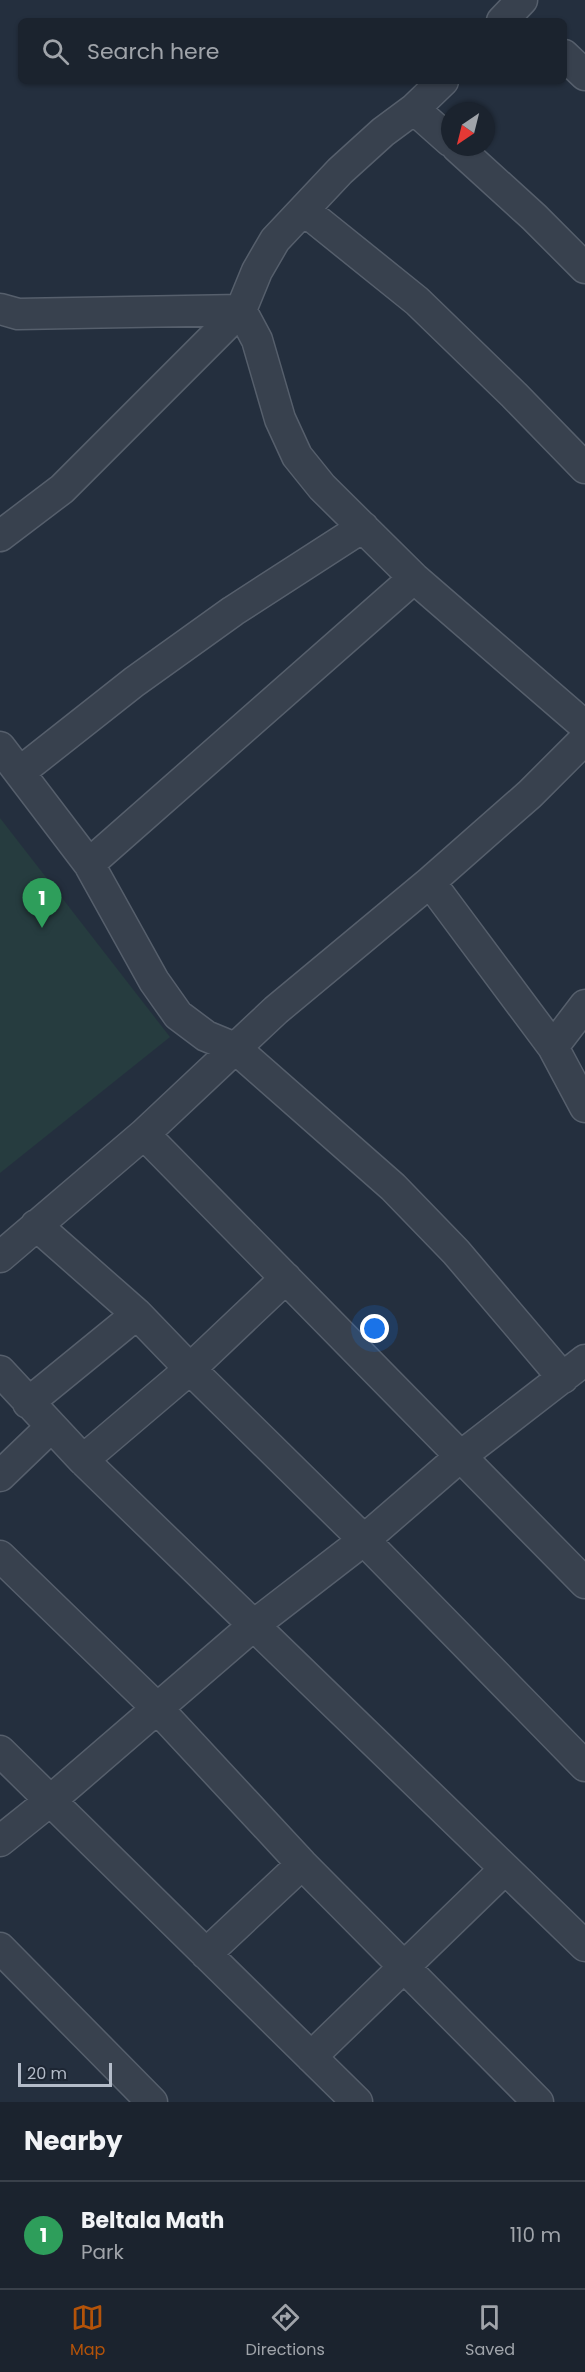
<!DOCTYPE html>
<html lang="en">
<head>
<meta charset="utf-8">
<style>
	body { margin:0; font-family:Poppins,sans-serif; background:#282f3a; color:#f1f3f6 }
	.compass { position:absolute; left:441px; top:102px; width:54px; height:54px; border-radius:50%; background:#1b232e; box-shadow:0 2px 4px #0004; rotate:215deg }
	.scale { position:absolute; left:18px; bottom:15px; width:94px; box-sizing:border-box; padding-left:6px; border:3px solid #b4bcc9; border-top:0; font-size:16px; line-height:21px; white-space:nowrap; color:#b4bcc9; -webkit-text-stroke:4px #1d2633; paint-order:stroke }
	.you { position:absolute; left:375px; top:1329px; width:21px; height:21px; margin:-15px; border:4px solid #fff; border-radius:50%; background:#1a73e8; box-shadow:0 0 0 9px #1a73e833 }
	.badge { display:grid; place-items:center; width:39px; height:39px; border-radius:50%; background:#b45309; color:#fff; font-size:20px; font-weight:700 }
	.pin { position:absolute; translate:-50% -50px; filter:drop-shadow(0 2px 3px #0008) }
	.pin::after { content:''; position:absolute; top:32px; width:21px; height:18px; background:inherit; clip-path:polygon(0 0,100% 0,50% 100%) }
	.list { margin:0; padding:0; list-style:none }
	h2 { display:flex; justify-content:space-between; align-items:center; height:78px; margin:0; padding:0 24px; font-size:26px }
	h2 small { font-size:20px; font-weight:400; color:#a0a4aa }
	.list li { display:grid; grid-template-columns:39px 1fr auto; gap:18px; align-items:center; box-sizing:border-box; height:108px; padding:0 24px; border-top:2px solid #39404a }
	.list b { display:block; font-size:22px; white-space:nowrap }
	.list p { margin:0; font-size:20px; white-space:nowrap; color:#a0a4aa }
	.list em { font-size:20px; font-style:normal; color:#a0a4aa }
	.icon { flex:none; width:33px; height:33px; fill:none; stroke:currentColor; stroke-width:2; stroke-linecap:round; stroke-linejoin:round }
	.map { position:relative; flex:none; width:585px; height:2102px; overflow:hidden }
	.search { position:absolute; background:#1b232e; box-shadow:0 2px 4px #0004; left:18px; right:18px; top:18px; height:66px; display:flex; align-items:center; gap:15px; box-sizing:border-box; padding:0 21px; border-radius:9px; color:#a0a4aa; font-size:22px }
	.sheet { height:186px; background:#1b232e }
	nav { display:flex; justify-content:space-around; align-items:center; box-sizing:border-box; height:84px; border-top:2px solid #39404a; background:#1b232e; font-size:16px; color:#a0a4aa }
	nav a { display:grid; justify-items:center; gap:3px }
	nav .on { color:#b45309 }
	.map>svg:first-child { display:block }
</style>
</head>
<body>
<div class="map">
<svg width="585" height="2102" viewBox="0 0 585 2102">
	<rect width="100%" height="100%" fill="#242f3e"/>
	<path fill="#263c3f" d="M0 818 170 1037 0 1173Z"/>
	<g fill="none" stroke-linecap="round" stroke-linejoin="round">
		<g stroke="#565f6c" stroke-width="33">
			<path id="minor" d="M502 21 522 0
				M564 55 585 75
				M414 109 450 141
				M457 147 534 217 585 268
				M304 210 417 301 514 395 585 468
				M0 309 18 314 241 310 257 340 280 419 297 456 322 487 414 578 585 726
				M0 536 62 489 241 310 257 271 275 240 340 171 383 132 414 109 443 81
				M0 747 89 864 154 981 178 1015 206 1036 235 1048 393 1187 456 1252 563 1378
				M20 772 134 682 233 611 363 527
				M89 864 414 578
				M430 882 553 1047
				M585 1005 553 1047 585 1107
				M144 1134 585 1583
				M36 1225 137 1314 190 1369 364 1540 585 1766
				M0 1257 144 1134 276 1010 430 882 530 794 585 739
				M0 1371 83 1460 585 1946
				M28 1403 137 1314
				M83 1460 190 1369 286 1278
				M0 1476 51 1427
				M0 1556 158 1709 302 1864 538 2102
				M0 1751 357 2102
				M0 1841 51 1800 254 1625 364 1540 461 1456 585 1360
				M0 1948 152 2102
				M206 1954 302 1864
				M311 2057 505 1869"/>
		</g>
		<use href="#minor" stroke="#38414e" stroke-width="30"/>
	</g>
</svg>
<svg class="compass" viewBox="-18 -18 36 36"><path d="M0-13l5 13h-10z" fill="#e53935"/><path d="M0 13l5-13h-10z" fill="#a0a4aa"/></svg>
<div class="scale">20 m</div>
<div class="you"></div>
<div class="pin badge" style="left:42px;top:928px;background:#2e9e5b">1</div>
<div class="search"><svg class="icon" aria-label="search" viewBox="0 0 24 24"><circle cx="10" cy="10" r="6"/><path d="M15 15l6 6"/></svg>Search here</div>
</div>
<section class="sheet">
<h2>Nearby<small></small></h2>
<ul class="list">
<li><span class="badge" style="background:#2e9e5b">1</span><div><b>Beltala Math</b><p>Park</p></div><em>110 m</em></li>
</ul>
</section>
<nav>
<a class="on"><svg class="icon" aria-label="map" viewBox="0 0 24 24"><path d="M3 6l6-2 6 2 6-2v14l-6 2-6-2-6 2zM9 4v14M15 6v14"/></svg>Map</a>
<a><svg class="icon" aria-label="directions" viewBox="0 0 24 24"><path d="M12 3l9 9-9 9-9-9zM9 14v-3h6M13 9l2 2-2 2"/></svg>Directions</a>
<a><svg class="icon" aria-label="saved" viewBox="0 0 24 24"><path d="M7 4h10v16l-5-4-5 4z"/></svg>Saved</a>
</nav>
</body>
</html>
